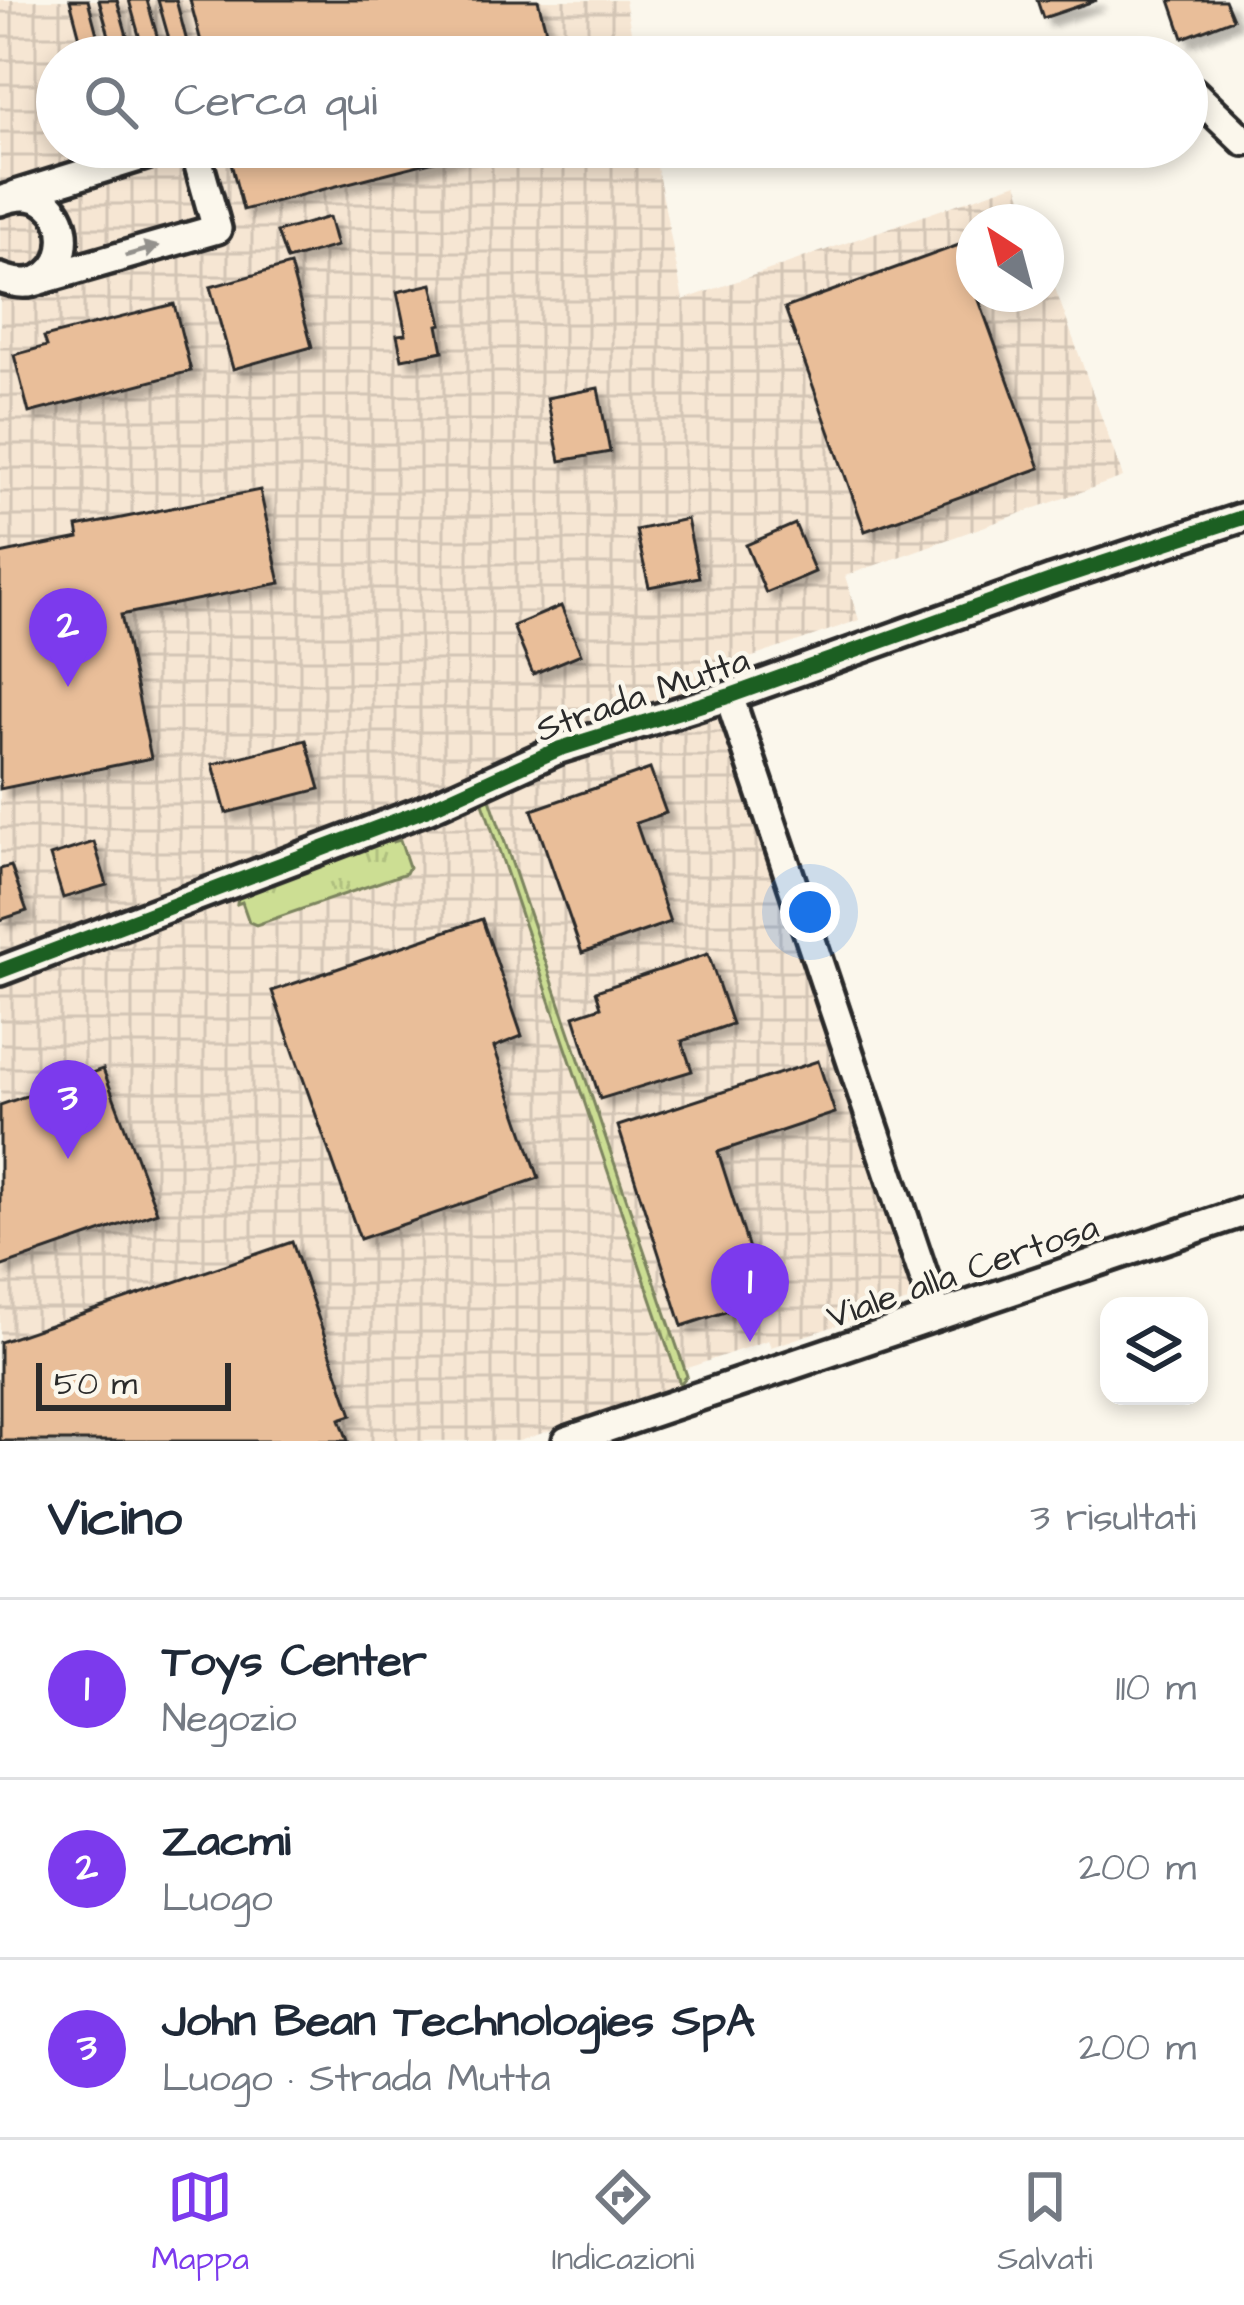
<!DOCTYPE html>
<html lang="it">
<head>
<meta charset="utf-8">
<style>
	body { margin:0; font-family:"Architects Daughter",sans-serif; background:#f2f2f3; color:#1f2937 }
	.controls { position:absolute; right:36px; bottom:36px; display:grid; overflow:hidden; border-radius:24px; box-shadow:0 6px 18px #0003 }
	.controls button { width:108px; height:108px; display:grid; place-items:center; padding:0; border:0; border-bottom:3px solid #e0e1e3; background:#fff; color:#1f2937; font:60px sans-serif }
	.compass { position:absolute; left:956px; top:204px; width:108px; height:108px; border-radius:50%; background:#fff; box-shadow:0 6px 18px #0003; rotate:324deg }
	.scale { position:absolute; left:36px; bottom:30px; width:195px; box-sizing:border-box; padding-left:12px; border:6px solid #2b2b2b; border-top:0; font-size:33px; line-height:42px; white-space:nowrap; color:#2b2b2b; -webkit-text-stroke:9px #fbf7ec; paint-order:stroke }
	.you { position:absolute; left:810px; top:912px; width:42px; height:42px; margin:-30px; border:9px solid #fff; border-radius:50%; background:#1a73e8; box-shadow:0 0 0 18px #1a73e833 }
	.badge { display:grid; place-items:center; width:78px; height:78px; border-radius:50%; background:#7c3aed; color:#fff; font-size:39px; font-weight:700 }
	.pin { position:absolute; translate:-50% -99px; filter:drop-shadow(0 3px 6px #0008) }
	.pin::after { content:''; position:absolute; top:63px; width:42px; height:36px; background:inherit; clip-path:polygon(0 0,100% 0,50% 100%) }
	.list { margin:0; padding:0; list-style:none }
	h2 { display:flex; justify-content:space-between; align-items:center; height:156px; margin:0; padding:0 48px; font-size:51px }
	h2 small { font-size:39px; font-weight:400; color:#747a83 }
	.list li { display:grid; grid-template-columns:78px 1fr auto; gap:36px; align-items:center; box-sizing:border-box; height:180px; padding:0 48px; border-top:3px solid #e0e1e3 }
	.list b { display:block; font-size:45px; white-space:nowrap }
	.list p { margin:0; font-size:39px; white-space:nowrap; color:#747a83 }
	.list em { font-size:39px; font-style:normal; color:#747a83 }
	.icon { flex:none; width:66px; height:66px; fill:none; stroke:currentColor; stroke-width:2; stroke-linecap:round; stroke-linejoin:round }
	.map { position:relative; flex:none; width:1244px; height:1441px; overflow:hidden }
	.search { position:absolute; background:#fff; box-shadow:0 6px 18px #0003; left:36px; right:36px; top:36px; height:132px; display:flex; align-items:center; gap:30px; box-sizing:border-box; padding:0 42px; border-radius:66px; color:#747a83; font-size:45px }
	.sheet { height:696px; background:#fff }
	nav { display:flex; justify-content:space-around; align-items:center; box-sizing:border-box; height:168px; border-top:3px solid #e0e1e3; background:#fff; font-size:33px; color:#747a83 }
	nav a { display:grid; justify-items:center; gap:6px }
	nav .on { color:#7c3aed }
	.map>svg:first-child { display:block }
</style>
</head>
<body>
<div class="map">
<svg width="1244" height="1441" viewBox="0 0 1244 1441">
	<defs>
		<pattern id="industrial-grid" width="8" height="8" patternUnits="userSpaceOnUse" patternTransform="scale(3)"><rect width="8" height="8" fill="#f6e6d3"/><path d="M0 4h8M4 0v8" fill="none" stroke="#d3c5b5"/></pattern>
		<pattern id="grass-tufts" width="24" height="20" patternUnits="userSpaceOnUse" patternTransform="scale(3)"><rect width="24" height="20" fill="#ccde93"/><path d="M3 7l-1-3M5 7V3M7 7l1-3M15 17l-1-3M17 17v-4M19 17l1-3" fill="none" stroke="#afbf7f"/></pattern>
		<filter id="shadow"><feDropShadow dx="8" dy="8" stdDeviation="3" flood-color="#0004"/></filter>
	</defs>
	<rect width="100%" height="100%" fill="#fbf7ec"/>
	<filter id="ink" filterUnits="userSpaceOnUse"><feTurbulence type="fractalNoise" baseFrequency=".00833" numOctaves="2"/><feDisplacementMap in="SourceGraphic" scale="24" xChannelSelector="R" yChannelSelector="G"/><feConvolveMatrix kernelMatrix="1 2 1 2 8 2 1 2 1" color-interpolation-filters="sRGB"/></filter>
	<g filter="url(#ink)">
		<path fill="url(#industrial-grid)" d="M0 0H625L636 57H57V147H653L683 300 1017 183 1031 222H974V294H1046V263L1123 477 845 576 859 620 704 674 917 1299 771 1347 768 1340 685 1369 687 1376 679 1387 519 1441H0Z"/>
		<path fill="url(#grass-tufts)" stroke="#7c845f" stroke-width="3" d="M488 793 687 1376 680 1384 481 797Z
			M390 834 393 842 400 840 409 867 406 873 256 925 249 922 242 902 237 904 238 895Z"/>
		<path fill="#e9be99" stroke="#2b2b2b" stroke-width="3" filter="url(#shadow)" d="M70 0H88L103 57H85Z
			M99 0H117L133 57H115Z
			M129 0H147L163 57H145Z
			M158 0H176L191 57H174Z
			M190 0H538L553 57H205Z
			M1037 0H1097L1043 18Z
			M1170 0H1225L1233 19 1183 38Z
			M227 147H489L243 210Z
			M329 217 337 246 287 260 277 232Z
			M959 245 1040 468 865 531 785 308Z
			M290 265 312 347 233 369 210 287Z
			M432 284 442 324 438 325 443 351 402 359 397 335 406 334 397 292Z
			M174 304 191 371 29 413 14 355 47 346 44 337Z
			M598 388 610 452 560 461 547 398Z
			M260 490 280 583 121 615 151 758 0 789V554L79 538 77 527Z
			M687 519 699 577 649 587 636 530Z
			M795 524 815 572 766 593 746 545Z
			M561 606 581 654 533 674 513 626Z
			M306 740 320 789 226 813 213 764Z
			M650 769 666 813 636 823 670 922 582 953 532 810Z
			M94 842 107 885 63 898 50 856Z
			M11 866 27 911 0 920V869Z
			M482 919 522 1036 494 1047 539 1178 360 1239 272 991Z
			M708 954 732 1024 682 1041 692 1071 600 1099 574 1016 601 1007 596 991Z
			M818 1061 835 1113 718 1152 765 1299 682 1326 618 1126Z
			M103 1069 157 1212 0 1267V1105Z
			M292 1242 352 1415 340 1419 348 1441H0V1342Z"/>
		<g fill="none" stroke-linecap="round" stroke-linejoin="round">
			<g stroke="#2b2b2b" stroke-width="36">
				<path id="minor" d="M1193 92 1244 141
					M16 195 171 147
					M0 201C85 168 84 311 0 278
					M29 283 217 229 194 147
					M729 696 937 1316
					M0 971 427 809 559 749 729 696 1052 580 1244 517
					M567 1441 1244 1212"/>
			</g>
			<use href="#minor" stroke="#fbf7ec" stroke-width="27"/>
			<g stroke="#fbf7ec" stroke-width="22">
				<path id="cycleway" d="M0 971 427 809 559 749 729 696 1052 580 1244 517"/>
			</g>
			<use href="#cycleway" stroke="#1b5e20" stroke-width="15"/>
		</g>
		<defs><path id="oneway-solid" d="M-6-.8H1V-3.2L6.5 0L1 3.2V.8H-6Z" transform="scale(3)"/></defs>
		<use fill="#93918c" href="#oneway-solid" transform="translate(142 251) rotate(-16)"/>
	</g>
	<g text-anchor="middle" stroke-width="9" stroke-linejoin="round" paint-order="stroke">
		<g font-size="36" fill="#2b2b2b" stroke="#fbf7ec">
			<text transform="translate(642 693) rotate(-19)" y="13">Strada Mutta</text>
			<text transform="translate(962 1270) rotate(-19)" y="13">Viale alla Certosa</text>
		</g>
	</g>
</svg>
<div class="controls">
<button><svg class="icon" aria-label="layers" viewBox="0 0 24 24"><path d="M12 4l9 5-9 5-9-5zM3 14l9 5 9-5"/></svg></button>
</div>
<svg class="compass" viewBox="-18 -18 36 36"><path d="M0-13l5 13h-10z" fill="#e53935"/><path d="M0 13l5-13h-10z" fill="#747a83"/></svg>
<div class="scale">50 m</div>
<div class="you"></div>
<div class="pin badge" style="left:750px;top:1342px">1</div>
<div class="pin badge" style="left:68px;top:687px">2</div>
<div class="pin badge" style="left:68px;top:1159px">3</div>
<div class="search"><svg class="icon" aria-label="search" viewBox="0 0 24 24"><circle cx="10" cy="10" r="6"/><path d="M15 15l6 6"/></svg>Cerca qui</div>
</div>
<section class="sheet">
<h2>Vicino<small>3 risultati</small></h2>
<ul class="list">
<li><span class="badge">1</span><div><b>Toys Center</b><p>Negozio</p></div><em>110 m</em></li>
<li><span class="badge">2</span><div><b>Zacmi</b><p>Luogo</p></div><em>200 m</em></li>
<li><span class="badge">3</span><div><b>John Bean Technologies SpA</b><p>Luogo · Strada Mutta</p></div><em>200 m</em></li>
</ul>
</section>
<nav>
<a class="on"><svg class="icon" aria-label="map" viewBox="0 0 24 24"><path d="M3 6l6-2 6 2 6-2v14l-6 2-6-2-6 2zM9 4v14M15 6v14"/></svg>Mappa</a>
<a><svg class="icon" aria-label="directions" viewBox="0 0 24 24"><path d="M12 3l9 9-9 9-9-9zM9 14v-3h6M13 9l2 2-2 2"/></svg>Indicazioni</a>
<a><svg class="icon" aria-label="saved" viewBox="0 0 24 24"><path d="M7 4h10v16l-5-4-5 4z"/></svg>Salvati</a>
</nav>
</body>
</html>
